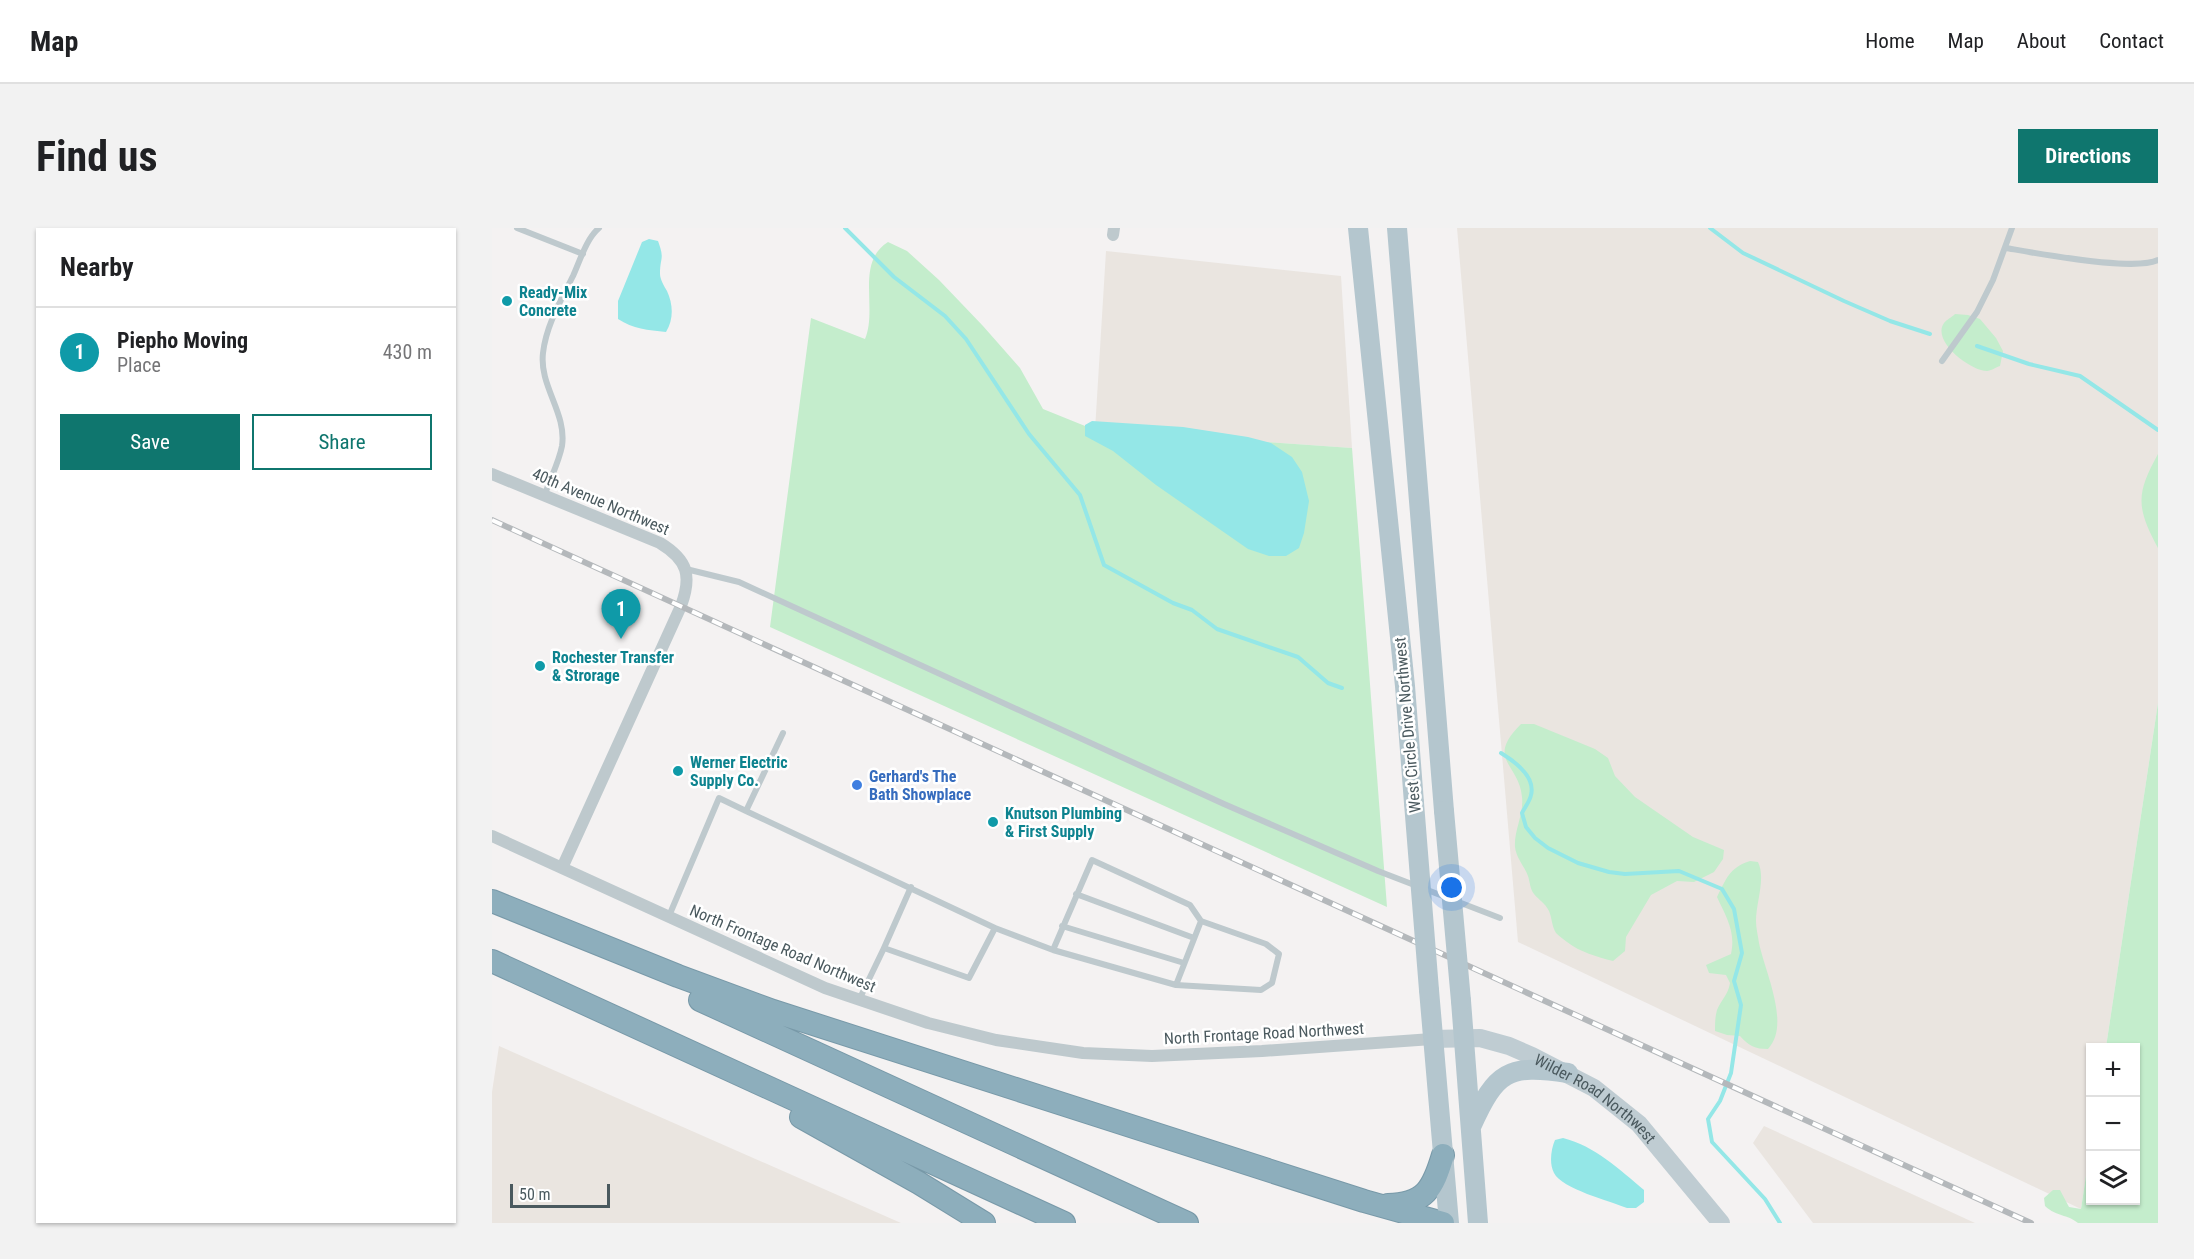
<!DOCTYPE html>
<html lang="en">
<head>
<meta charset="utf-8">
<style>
	body { margin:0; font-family:"Roboto Condensed",sans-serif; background:#f2f2f2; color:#202124 }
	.controls { position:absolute; right:18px; bottom:18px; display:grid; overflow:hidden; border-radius:0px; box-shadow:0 2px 4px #0004 }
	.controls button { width:54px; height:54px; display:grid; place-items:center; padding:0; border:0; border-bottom:2px solid #e0e0e0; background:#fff; color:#202124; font:30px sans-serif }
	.scale { position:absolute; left:18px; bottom:15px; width:100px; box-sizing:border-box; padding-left:6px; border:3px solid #4a595e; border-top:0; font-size:16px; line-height:21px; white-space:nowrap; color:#4a595e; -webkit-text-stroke:4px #fff; paint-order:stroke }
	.you { position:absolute; left:960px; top:660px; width:21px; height:21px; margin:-15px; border:4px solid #fff; border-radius:50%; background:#1a73e8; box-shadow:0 0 0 9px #1a73e833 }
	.badge { display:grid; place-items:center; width:39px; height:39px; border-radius:50%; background:#0f766e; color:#fff; font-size:20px; font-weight:700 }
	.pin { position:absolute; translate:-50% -50px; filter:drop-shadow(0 2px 3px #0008) }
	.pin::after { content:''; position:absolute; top:32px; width:21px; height:18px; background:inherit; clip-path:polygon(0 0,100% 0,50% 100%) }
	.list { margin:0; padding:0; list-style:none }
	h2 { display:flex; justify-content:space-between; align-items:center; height:78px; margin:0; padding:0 24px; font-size:26px }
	h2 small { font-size:20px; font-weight:400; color:#757577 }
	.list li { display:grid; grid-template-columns:39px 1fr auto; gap:18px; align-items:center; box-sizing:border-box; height:90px; padding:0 24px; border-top:2px solid #e0e0e0 }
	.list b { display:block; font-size:22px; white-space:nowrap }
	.list p { margin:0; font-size:20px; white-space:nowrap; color:#757577 }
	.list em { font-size:20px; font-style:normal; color:#757577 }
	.actions { display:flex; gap:12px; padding:18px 24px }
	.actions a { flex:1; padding:14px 0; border:2px solid #0f766e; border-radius:0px; text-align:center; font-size:21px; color:#0f766e }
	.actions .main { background:#0f766e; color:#fff }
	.icon { flex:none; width:33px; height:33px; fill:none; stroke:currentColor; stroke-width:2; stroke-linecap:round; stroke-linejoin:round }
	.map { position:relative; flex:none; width:1666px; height:995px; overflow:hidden; border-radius:0px }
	header { display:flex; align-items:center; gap:36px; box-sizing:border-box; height:84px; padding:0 30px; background:#fff; border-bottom:2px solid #e0e0e0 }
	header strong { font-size:28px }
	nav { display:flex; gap:33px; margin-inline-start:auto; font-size:21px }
	.intro { display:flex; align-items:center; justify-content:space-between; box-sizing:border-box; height:144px; padding:0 36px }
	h1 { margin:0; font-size:42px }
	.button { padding:15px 27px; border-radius:0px; background:#0f766e; color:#fff; font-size:21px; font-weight:700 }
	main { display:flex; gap:36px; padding:0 36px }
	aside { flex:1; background:#fff; border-radius:0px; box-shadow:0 2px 4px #0004 }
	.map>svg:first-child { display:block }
</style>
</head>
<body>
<header>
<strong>Map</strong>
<nav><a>Home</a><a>Map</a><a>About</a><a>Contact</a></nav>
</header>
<div class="intro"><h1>Find us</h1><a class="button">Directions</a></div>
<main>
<aside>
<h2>Nearby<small></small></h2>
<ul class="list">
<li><span class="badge" style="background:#0f9aa8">1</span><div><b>Piepho Moving</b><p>Place</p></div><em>430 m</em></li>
</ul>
<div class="actions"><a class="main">Save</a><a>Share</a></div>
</aside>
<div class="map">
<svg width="1666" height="995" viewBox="0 0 1666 995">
	<rect width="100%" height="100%" fill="#f4f2f2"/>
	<path fill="#eae5e0" d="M965 0H1666V475L1614 819 1598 820V921L1589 981 1026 714Z
		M614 23 849 48 860 220 603 202Z
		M7 818 409 995H0V864Z
		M1272 898 1483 995H1321L1261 915Z"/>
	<path fill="#c4edcc" d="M396 14 415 23 447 52 491 98 528 140 551 181 603 202 860 220 895 679 278 399 319 90 373 111C386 80 363 35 396 14Z
		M1463 86 1476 87 1488 91 1504 110 1511 123 1508 138C1504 139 1499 143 1495 143 1479 143 1439 113 1452 95 1454 92 1460 89 1463 86Z
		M1666 226V320C1644 279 1644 266 1666 226Z
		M1666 475V995H1586C1575 986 1565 989 1553 978L1552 970 1561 962H1568L1577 979 1589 981 1598 921V972H1644V820L1614 819Z
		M1029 496H1042L1103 521 1116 530 1123 548 1143 569 1201 609 1232 622 1231 631 1222 644 1202 654 1185 653 1159 667 1134 709 1133 723 1121 733C1105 729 1088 724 1075 714 1071 711 1067 708 1064 705 1060 699 1060 690 1057 683 1053 675 1047 672 1042 666 1038 661 1038 654 1036 648 1033 639 1024 630 1023 619 1022 602 1032 586 1030 569 1027 535 993 532 1029 496Z
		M1258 633 1266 634C1274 651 1264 674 1264 693 1264 700 1266 708 1267 715 1273 744 1299 797 1276 821 1263 821 1257 818 1248 808L1235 807 1223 803C1223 796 1223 789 1225 782 1229 772 1236 767 1238 755L1234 747 1217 745 1214 737 1239 726C1244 703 1234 689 1225 669 1234 651 1238 639 1258 633Z"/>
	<path fill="#94e7e7" d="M157 11 166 13C173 32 168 28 168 46 168 51 172 58 175 63 181 76 182 91 174 104 156 102 141 101 126 91V73L150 14Z
		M600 193 691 199 756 209 779 215 800 229 810 244 817 273 812 305 807 320 794 328H777L756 321 664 257 621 223 593 208V197Z
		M1071 910C1103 918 1127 941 1152 962V974L1144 980H1135C1118 973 1070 961 1062 945 1057 936 1059 921 1063 912Z"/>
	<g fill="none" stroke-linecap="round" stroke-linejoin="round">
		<path stroke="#94e7e7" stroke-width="4" d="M353 0 402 49 453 88 474 111 537 206 588 267 612 337 681 375 700 382 725 401 806 429 836 455 850 460
			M1218 0 1251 25 1352 73 1398 93 1438 106
			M1485 118 1537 136 1588 148 1666 202
			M1009 525C1022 533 1044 548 1039 567 1038 573 1033 579 1030 585L1034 599 1043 610 1056 620 1086 635 1117 644 1133 646 1187 643 1230 661 1242 681 1250 725 1242 753 1249 777 1239 845 1228 873 1216 891 1220 914 1273 971 1288 995"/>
		<g stroke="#7899a8" stroke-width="24">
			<path id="highway" d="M0 673 186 748 281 783 872 973 951 995
				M0 733 572 995
				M208 772 695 995
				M309 889 427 955 492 995
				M896 977C933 976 941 961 951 927"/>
		</g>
		<path stroke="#bec9cd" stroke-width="6" d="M25 0 91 26
			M1514 20C1543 25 1643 44 1666 32
			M1450 133 1485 84 1501 52 1520 0
			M53 266C58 251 67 234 70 218 75 185 47 158 51 125 54 98 69 72 81 48 88 33 94 11 107 0
			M194 341 247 354 732 576 886 643 1008 690
			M291 505 254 583 503 700 477 750 392 720 367 772
			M584 666 702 710
			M177 688 227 570 254 583
			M570 698 692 735
			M503 700 561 722 684 757 709 693 698 677 600 632 561 722
			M392 720 419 659
			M684 757 769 762 780 755 787 726 774 716 709 693"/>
		<path stroke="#bec9cd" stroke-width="12" d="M621 7 622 0
			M0 246 168 315C196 332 200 348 189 378L70 640
			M0 608 333 760 436 795 504 812 591 825 660 828 770 823 940 811"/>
		<path stroke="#bfccd2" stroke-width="18" id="s1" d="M940 811 988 810 1017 818 1040 828 1102 860 1147 896 1229 995"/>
		<path stroke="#b4c6ce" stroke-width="20" d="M866 0 913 458 922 575
			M905 0 952 583
			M937 762 957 995
			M969 773 986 995
			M979 899C1004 843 1016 836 1076 845"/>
		<use href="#highway" stroke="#8daebc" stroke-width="22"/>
		<g stroke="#b4b8bb" stroke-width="6">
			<path id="rail" d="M0 292 1539 995"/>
		</g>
		<use href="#rail" stroke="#fff" stroke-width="4" stroke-dasharray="11" stroke-linecap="butt"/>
		<path stroke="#b4c6ce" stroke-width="20" d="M922 575 937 762
			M952 583 969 773"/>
	</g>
	<g fill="#0f9aa8" stroke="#fff" stroke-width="2">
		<circle cx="15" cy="73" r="6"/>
		<circle cx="48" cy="438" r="6"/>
		<circle cx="186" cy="543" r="6"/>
		<circle cx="501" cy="594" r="6"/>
	</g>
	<circle fill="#3f7fe0" stroke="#fff" stroke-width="2" cx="365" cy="557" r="6"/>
	<g text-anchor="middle" stroke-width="5" stroke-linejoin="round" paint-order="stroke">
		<g font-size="16" font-weight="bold" fill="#0d838f" stroke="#fff" text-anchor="start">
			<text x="27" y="70">Ready-Mix<tspan x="27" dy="18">Concrete</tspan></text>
			<text x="60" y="435">Rochester Transfer<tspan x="60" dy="18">&amp; Strorage</tspan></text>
			<text x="198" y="540">Werner Electric<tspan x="198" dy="18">Supply Co.</tspan></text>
			<text x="513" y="591">Knutson Plumbing<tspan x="513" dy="18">&amp; First Supply</tspan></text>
		</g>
		<g font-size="16" fill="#4a595e" stroke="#fff">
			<text transform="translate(109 273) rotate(23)" y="6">40th Avenue Northwest</text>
			<text transform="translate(915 497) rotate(-95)" y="6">West Circle Drive Northwest</text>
			<text transform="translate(291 720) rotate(23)" y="6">North Frontage Road Northwest</text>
			<text transform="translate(772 805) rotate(-3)" y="6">North Frontage Road Northwest</text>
			<text dy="6" stroke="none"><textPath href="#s1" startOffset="180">Wilder Road Northwest</textPath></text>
		</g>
		<g font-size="16" font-weight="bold" fill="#366cbe" stroke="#fff" text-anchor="start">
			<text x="377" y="554">Gerhard's The<tspan x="377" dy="18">Bath Showplace</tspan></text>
		</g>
	</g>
</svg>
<div class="controls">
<button>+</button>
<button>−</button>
<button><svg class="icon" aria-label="layers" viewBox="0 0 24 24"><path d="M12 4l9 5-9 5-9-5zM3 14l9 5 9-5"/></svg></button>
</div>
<div class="scale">50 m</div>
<div class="you"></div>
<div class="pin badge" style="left:129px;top:411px;background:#0f9aa8">1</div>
</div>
</main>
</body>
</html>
